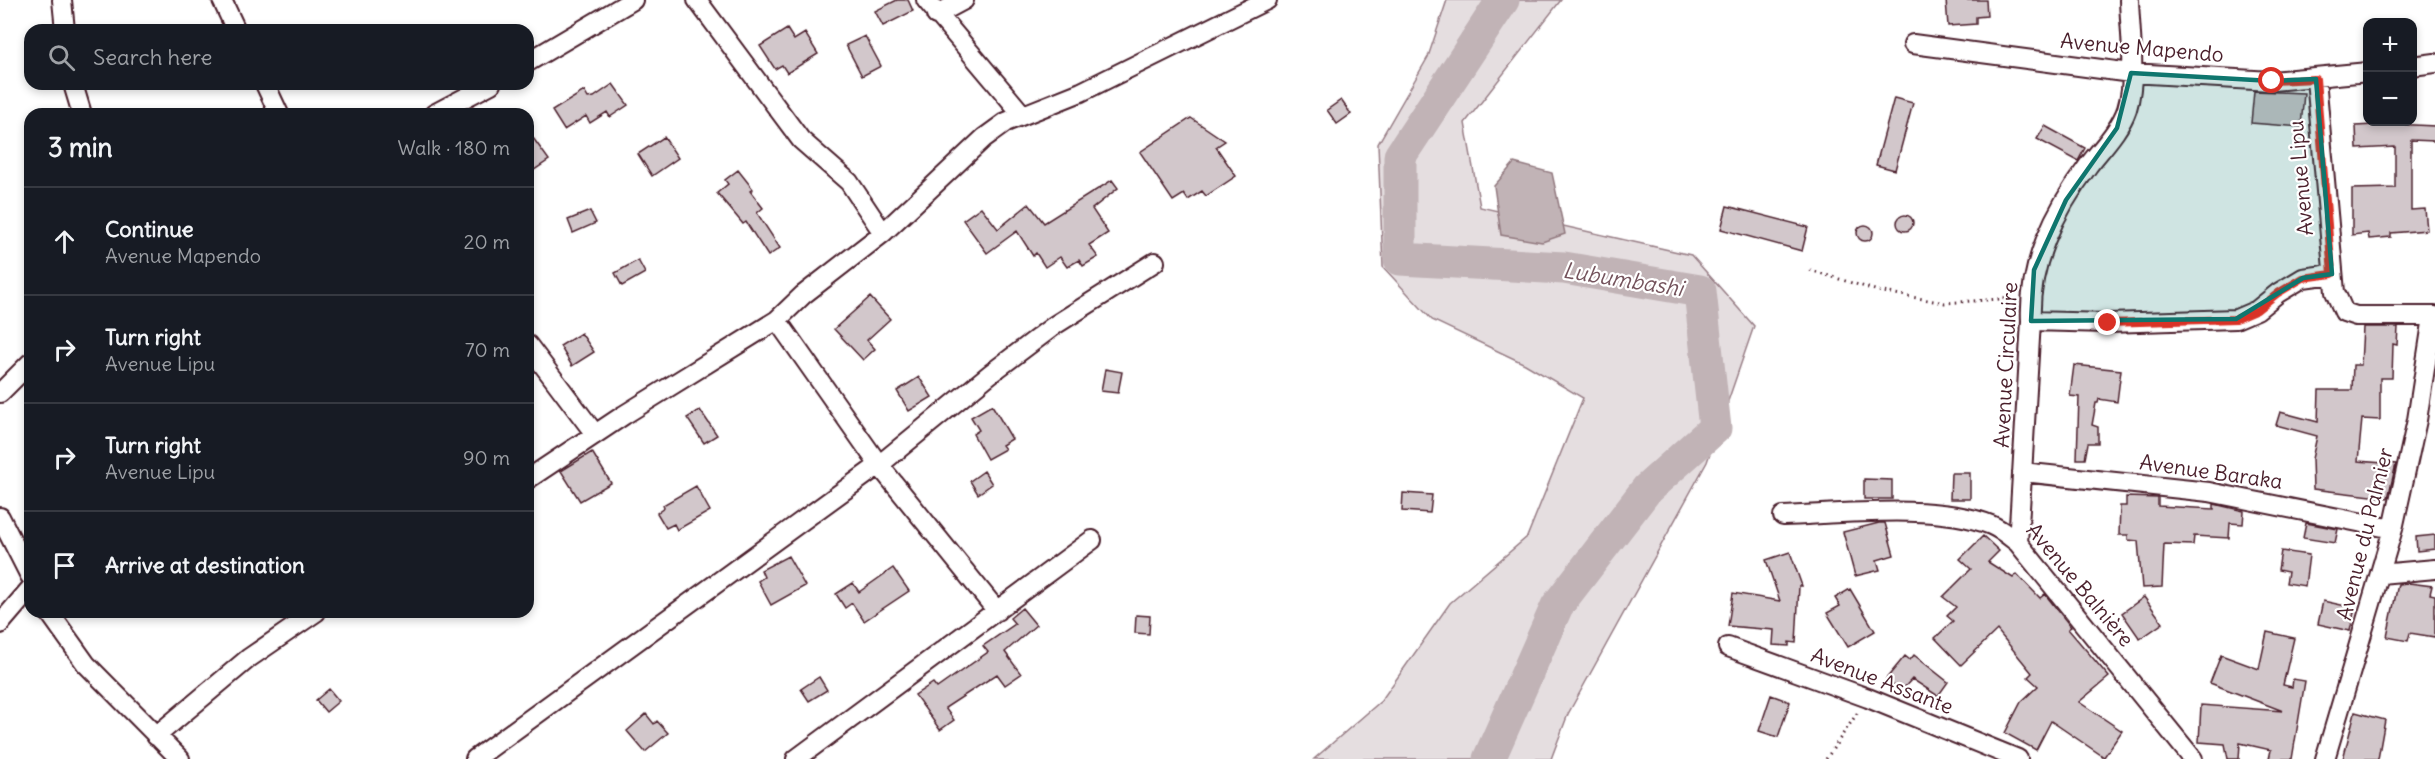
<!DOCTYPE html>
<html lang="en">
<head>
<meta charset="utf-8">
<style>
	body { margin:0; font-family:Delius,sans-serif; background:#242831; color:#f1f3f6 }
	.controls { position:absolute; right:18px; top:18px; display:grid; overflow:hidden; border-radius:12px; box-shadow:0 3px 9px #0003 }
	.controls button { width:54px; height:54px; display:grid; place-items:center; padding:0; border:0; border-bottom:2px solid #363941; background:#171b24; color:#f1f3f6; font:30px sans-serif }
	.stop { position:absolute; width:18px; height:18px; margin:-14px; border:4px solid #d93025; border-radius:50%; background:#fff }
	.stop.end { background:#d93025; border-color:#fff; box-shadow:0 2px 6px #0008 }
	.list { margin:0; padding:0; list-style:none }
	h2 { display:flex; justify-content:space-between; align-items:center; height:78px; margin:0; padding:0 24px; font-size:26px }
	h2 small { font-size:20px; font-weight:400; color:#9ea1a6 }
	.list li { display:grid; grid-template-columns:39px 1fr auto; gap:18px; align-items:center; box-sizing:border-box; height:108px; padding:0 24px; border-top:2px solid #363941 }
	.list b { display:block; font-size:22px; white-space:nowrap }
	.list p { margin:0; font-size:20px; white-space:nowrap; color:#9ea1a6 }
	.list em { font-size:20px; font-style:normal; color:#9ea1a6 }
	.icon { flex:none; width:33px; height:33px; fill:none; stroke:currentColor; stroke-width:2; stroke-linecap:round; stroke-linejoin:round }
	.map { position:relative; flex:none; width:2435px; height:759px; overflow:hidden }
	.search { position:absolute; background:#171b24; box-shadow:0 3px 9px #0003; left:24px; top:24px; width:510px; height:66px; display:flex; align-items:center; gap:15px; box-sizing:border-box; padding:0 21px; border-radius:18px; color:#9ea1a6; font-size:22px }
	.panel { position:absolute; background:#171b24; box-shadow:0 3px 9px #0003; left:24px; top:108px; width:510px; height:510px; border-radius:18px }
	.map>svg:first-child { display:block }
</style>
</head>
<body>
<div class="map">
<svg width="2435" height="759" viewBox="0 0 2435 759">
	<rect width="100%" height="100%" fill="#fff"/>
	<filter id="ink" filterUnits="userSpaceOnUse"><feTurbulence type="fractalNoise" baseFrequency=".0167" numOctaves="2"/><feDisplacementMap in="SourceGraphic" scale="12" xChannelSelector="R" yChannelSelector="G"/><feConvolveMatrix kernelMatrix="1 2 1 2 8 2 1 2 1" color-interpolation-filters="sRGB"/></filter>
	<g filter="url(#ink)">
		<path fill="#e5dee0" stroke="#987e86" stroke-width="1.5" d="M1447 0H1561L1465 123 1480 207 1691 255 1754 326 1707 462 1568 714 1551 759H1314L1381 701 1450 603 1527 537 1583 398 1525 364 1432 320 1383 267 1378 144 1428 57Z"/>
		<path fill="#c1b3b6" stroke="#91787e" stroke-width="1.5" d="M1514 163 1552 173 1565 234 1542 242 1501 235 1494 186Z"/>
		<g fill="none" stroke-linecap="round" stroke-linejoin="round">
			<path stroke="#c1b3b6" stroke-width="33" d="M1489 759 1557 606 1647 489 1715 428 1700 291 1564 268 1400 259V156L1503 0"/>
		</g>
		<path fill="#d2c7cb" stroke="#4a1f2b" stroke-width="1.5" d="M897 0H908L913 11 883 26 875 11Z
			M1946 0H1986L1987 16 1976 17V24L1948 26Z
			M787 29 794 40 805 33 818 54 787 73 782 65 775 69 760 46Z
			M865 36 881 66 862 76 846 45Z
			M613 84 628 105 610 117 607 112 590 123 586 116 564 130 552 111 584 91 588 98 594 97Z
			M2254 91 2304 93 2301 127 2251 123Z
			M1894 98 1913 103 1895 170 1876 165Z
			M1341 100 1351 114 1337 124 1327 110Z
			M1191 118 1225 141 1216 147 1236 176 1206 196 1202 191 1188 200 1184 194 1173 201 1140 152Z
			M2392 124 2435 126V141L2411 140V210L2425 209 2427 230 2391 233V237L2369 239 2368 233 2352 235V189L2395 188V147L2357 149 2356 126Z
			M2045 126 2085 148 2078 161 2037 139Z
			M528 131 549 160 528 174Z
			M664 137 678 158 652 176 638 154Z
			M738 170 753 189 750 191 763 208 757 213 780 248 768 256 746 222 743 224 717 193 728 184 725 180Z
			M1112 180 1118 188 1092 209 1108 233 1089 245 1098 257 1083 266 1079 260 1067 267 1060 257 1045 267 1036 253 1033 256 1017 231 987 253 963 220 981 207 998 229 1029 204 1044 223Z
			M1727 206 1808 227 1802 251 1721 229Z
			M590 211 596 223 573 233 568 220Z
			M1897 223a8 8 0 1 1 16 0a8 8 0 1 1-16 0Z
			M1857 233a8 8 0 1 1 16 0a8 8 0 1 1-16 0Z
			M638 260 645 273 622 286 615 273Z
			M870 297 890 319 867 340 875 349 863 360 834 329Z
			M2363 327H2398L2397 345 2393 344 2392 378H2380V420L2362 419 2358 461 2396 464 2388 498 2313 489 2312 459 2317 436 2276 425 2280 412 2318 422 2319 390H2352L2353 365H2361Z
			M581 333 594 352 572 366 560 346Z
			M2074 365 2121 370 2117 402 2099 399 2098 403H2096L2092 425 2098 427V443H2088L2085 459H2077L2079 397 2070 396Z
			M1105 369 1122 372 1118 393 1101 391Z
			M919 377 932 397 909 411 897 391Z
			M992 405 1012 439 1002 445 1005 449 987 459 973 434 979 430 971 417Z
			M700 410 717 435 704 443 687 418Z
			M592 452 611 483 580 501 561 471Z
			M984 471 992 484 978 494 970 481Z
			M1951 473H1970V499H1950Z
			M1864 479 1892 480V499H1864Z
			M696 486 710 511 677 530 674 524 666 528 657 513 664 508 663 505Z
			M1403 493 1432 495 1430 513 1402 511Z
			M2126 497 2158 498V506L2214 509V504L2244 511 2243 524 2230 523 2229 538 2194 536 2193 545 2164 544 2162 587 2142 588 2138 541 2128 540V535H2119L2120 506H2126Z
			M1879 523H1885L1894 555 1877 560 1880 570 1855 576 1843 532Z
			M2306 523 2338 529 2335 543 2303 538Z
			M2435 535V549L2417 551 2416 537Z
			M1983 536 1999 551 1988 562 2013 578 2017 574 2040 598 2045 594 2071 627 2068 629 2109 677 2079 702 2122 731 2104 757 2051 721 2036 750 2005 733 2021 702 2038 686 2028 677 2032 673 1997 630 1961 665 1935 638 1953 621 1947 616 1956 607 1943 597 1971 569 1960 559Z
			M2281 551 2309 555 2305 586 2286 583 2288 572 2278 570Z
			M1790 552 1802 586H1799L1796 643 1789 642V646L1773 645 1774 630 1728 626 1733 593 1780 601 1766 560Z
			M788 556 805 586 771 605 758 581 764 577 761 570Z
			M893 568 909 591 864 621 852 603 845 608 836 594 853 583 859 592Z
			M2409 583 2432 586 2430 594 2435 595V637L2410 633 2408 641 2387 637 2398 584Z
			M1850 589 1875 631 1848 647 1827 613 1840 606 1835 598Z
			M2144 597 2163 623 2140 639 2122 613Z
			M2323 601 2355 608 2350 631 2318 624Z
			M1022 608 1036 625 1005 652 1021 674 1005 685 997 674 945 708 954 720 940 730 915 695 933 683 937 688 988 652 983 646 1015 624 1010 618Z
			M1136 615 1150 616 1149 634 1135 633Z
			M2267 632 2294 638 2283 685 2292 687 2293 679 2305 681 2292 759H2269L2271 750 2240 743 2239 759H2228L2225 744 2199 742 2201 705 2283 711 2210 683 2221 655 2259 669Z
			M1914 655 1948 682 1938 696 1912 679 1901 691 1886 679 1905 656 1910 660Z
			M819 677 827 690 809 701 801 689Z
			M329 689 339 701 326 712 316 700Z
			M1771 695 1790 702 1778 737 1759 731Z
			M2355 712 2385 720 2378 759H2343Z
			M646 714 654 724 657 721 668 733 645 752 627 731Z"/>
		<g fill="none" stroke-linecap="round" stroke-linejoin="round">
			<g stroke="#4a1f2b" stroke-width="22">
				<path id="minor" d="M62 0 65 30
					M222 0 236 30
					M697 0 801 140 849 182 883 233
					M926 0 1022 114
					M936 15 964 0
					M1913 44 2131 73 2272 81 2368 72
					M528 62 633 0
					M2412 66 2435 63
					M2316 79 2335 292 2344 312 2356 316H2435
					M73 84 82 114
					M265 84 279 114
					M434 114 491 84
					M777 320 879 465 997 611
					M2031 321 2108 323 2236 319 2257 310 2278 293 2303 278 2332 274
					M528 345 595 434
					M0 393 30 363
					M2022 472 2209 492 2393 529
					M528 479 624 415 777 320 803 295 883 233 984 138 1006 122 1081 92 1267 0
					M1783 516C1841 514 1937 503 1991 525 2001 529 2009 536 2018 543L2193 759
					M0 517 30 576
					M2018 543 2031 321C2028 265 2055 210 2088 166 2101 149 2120 130 2127 109 2137 76 2130 34 2129 0
					M2380 574 2435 569
					M49 612 86 664 180 759
					M0 624 30 589
					M1728 647 1868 698 2018 759
					M156 736 249 658 316 612
					M475 759 879 465 990 374 1055 325 1155 262
					M796 759 1092 540
					M2325 759 2393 529 2417 420 2433 317"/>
			</g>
			<path stroke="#4a1f2b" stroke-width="3" stroke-dasharray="1.5 4.5" stroke-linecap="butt" d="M1810 270 1878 291 1945 303 2014 298
				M1826 759 1858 712"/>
			<use href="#minor" stroke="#fff" stroke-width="18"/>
		</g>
	</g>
	<g fill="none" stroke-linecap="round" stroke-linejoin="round" filter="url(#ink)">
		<path stroke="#d93025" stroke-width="8" d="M2108 323 2236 319 2257 310 2278 293 2303 278 2332 274 2316 79 2272 81"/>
	</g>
	<path fill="#0f766e" fill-opacity="0.2" stroke="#0f766e" stroke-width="4.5" stroke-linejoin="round" d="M2131 73 2272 81 2316 79 2332 274 2303 278 2236 319 2031 321 2034 270 2066 200 2117 128Z"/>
	<g text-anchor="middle" stroke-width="4.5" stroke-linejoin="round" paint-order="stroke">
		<g font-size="21" fill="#4a1f2b" stroke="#fff">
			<text transform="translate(2142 48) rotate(5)" y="7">Avenue Mapendo</text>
			<text transform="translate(2301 178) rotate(-95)" y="7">Avenue Lipu</text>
			<text transform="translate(2006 365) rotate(-87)" y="7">Avenue Circulaire</text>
			<text transform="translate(2211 472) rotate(8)" y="7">Avenue Baraka</text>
			<text transform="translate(2365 534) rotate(-76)" y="7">Avenue du Palmier</text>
			<text transform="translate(2080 585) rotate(50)" y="7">Avenue Balnière</text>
			<text transform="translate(1882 681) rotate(21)" y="7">Avenue Assante</text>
		</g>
		<g font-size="22" font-style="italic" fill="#74535c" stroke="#fff">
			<text transform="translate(1623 279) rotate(9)" y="8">Lubumbashi</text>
		</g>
	</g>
</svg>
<div class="controls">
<button>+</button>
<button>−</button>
</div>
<div class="stop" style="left:2272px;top:81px"></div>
<div class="stop end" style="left:2108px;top:323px"></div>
<div class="search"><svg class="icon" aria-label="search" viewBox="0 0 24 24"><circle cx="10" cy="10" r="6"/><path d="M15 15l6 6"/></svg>Search here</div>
<section class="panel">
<h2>3 min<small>Walk · 180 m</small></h2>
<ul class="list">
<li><svg class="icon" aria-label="ahead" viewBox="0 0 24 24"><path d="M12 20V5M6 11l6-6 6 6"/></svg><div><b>Continue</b><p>Avenue Mapendo</p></div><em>20 m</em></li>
<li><svg class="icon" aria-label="right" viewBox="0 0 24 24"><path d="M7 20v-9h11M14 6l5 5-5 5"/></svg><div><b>Turn right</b><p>Avenue Lipu</p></div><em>70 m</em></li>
<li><svg class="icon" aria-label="right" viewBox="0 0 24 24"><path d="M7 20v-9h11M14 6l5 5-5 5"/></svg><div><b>Turn right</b><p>Avenue Lipu</p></div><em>90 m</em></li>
<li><svg class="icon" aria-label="arrive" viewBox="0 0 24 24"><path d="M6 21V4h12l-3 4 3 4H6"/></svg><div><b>Arrive at destination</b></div></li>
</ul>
</section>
</div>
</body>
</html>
